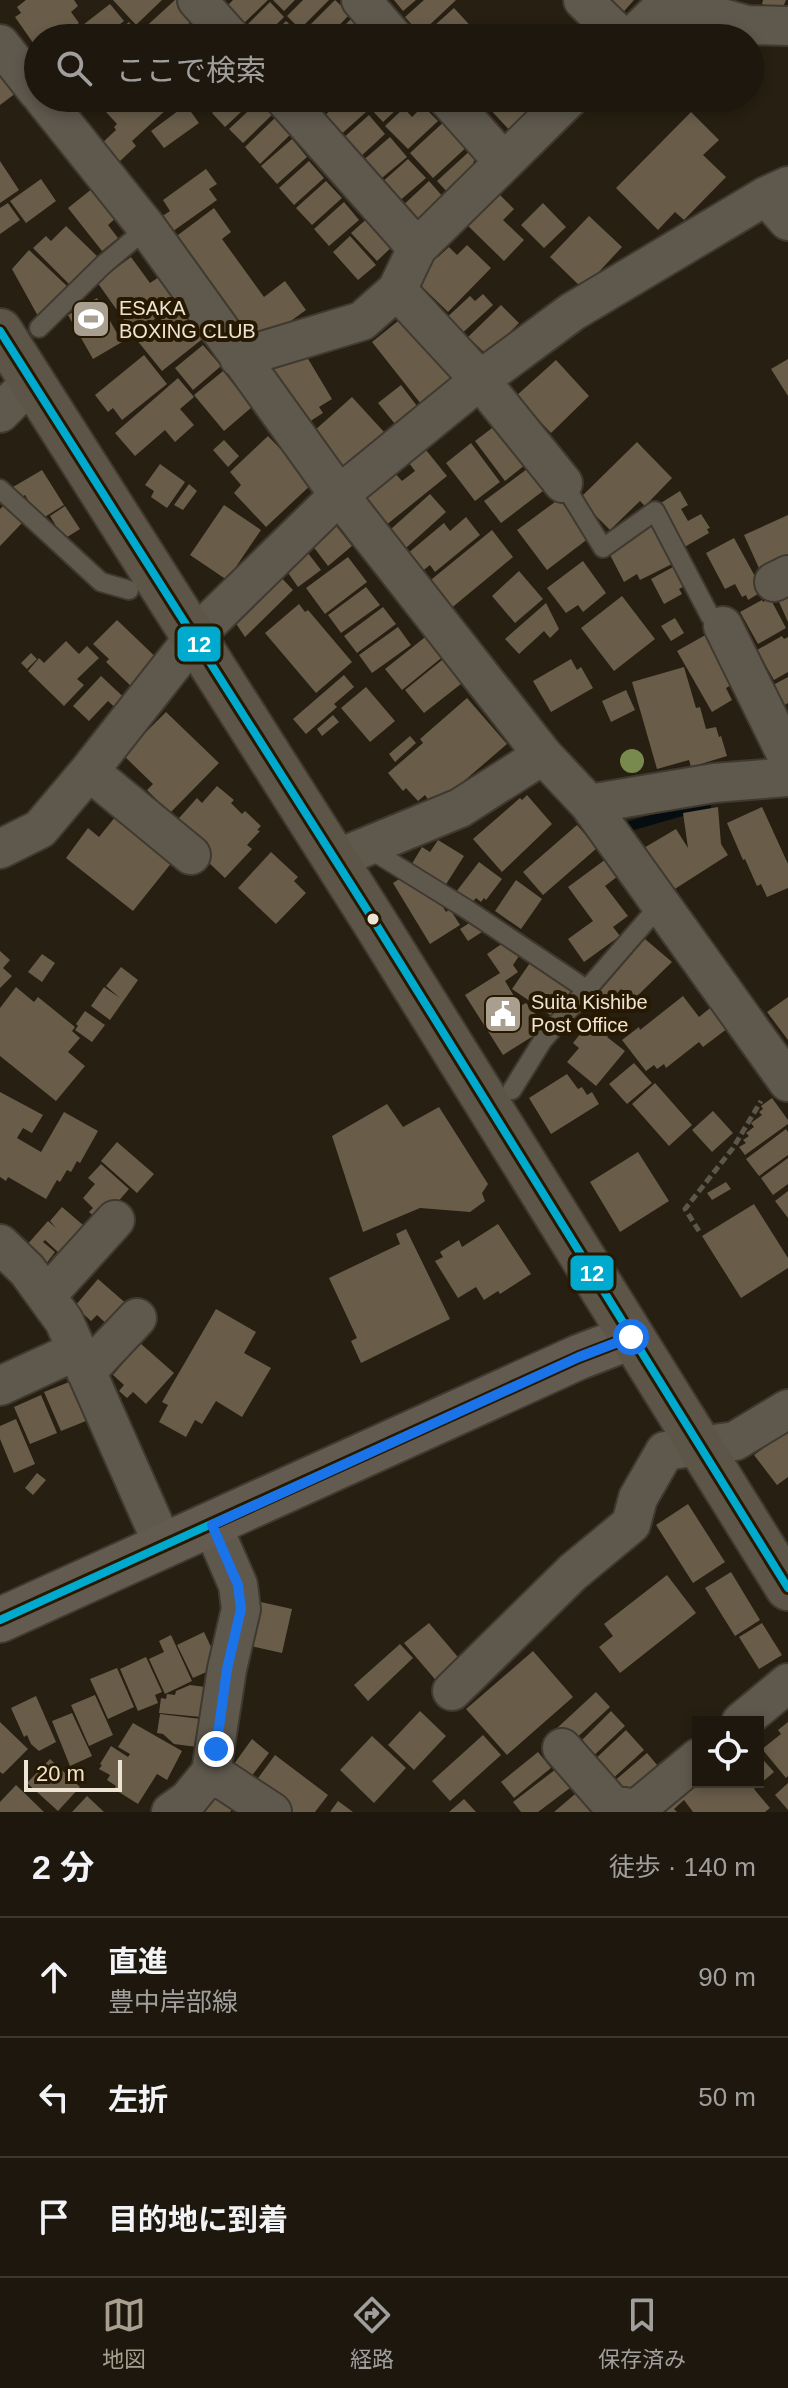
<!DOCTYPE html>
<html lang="ja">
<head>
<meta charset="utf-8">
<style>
	body { margin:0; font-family:Arial,"Noto Sans JP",sans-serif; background:#2a241b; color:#f1f3f6 }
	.controls { position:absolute; right:24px; bottom:24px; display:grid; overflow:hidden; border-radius:0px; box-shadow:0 4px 12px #0003 }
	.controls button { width:72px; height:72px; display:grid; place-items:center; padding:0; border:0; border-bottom:2px solid #3b362e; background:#1d170d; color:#f1f3f6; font:40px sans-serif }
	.scale { position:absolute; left:24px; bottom:20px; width:98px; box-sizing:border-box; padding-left:8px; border:4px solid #ede4d4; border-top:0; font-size:22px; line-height:28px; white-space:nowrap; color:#ede4d4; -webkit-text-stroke:6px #271800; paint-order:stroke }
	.stop { position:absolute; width:24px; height:24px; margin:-18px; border:6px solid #1a73e8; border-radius:50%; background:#fff }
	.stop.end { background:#1a73e8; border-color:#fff; box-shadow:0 2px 8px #0008 }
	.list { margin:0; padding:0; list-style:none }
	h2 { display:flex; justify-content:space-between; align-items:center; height:104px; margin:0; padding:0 32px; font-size:34px }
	h2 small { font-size:26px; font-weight:400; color:#a09f9d }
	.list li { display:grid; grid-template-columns:52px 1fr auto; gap:24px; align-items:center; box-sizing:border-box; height:120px; padding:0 32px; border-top:2px solid #3b362e }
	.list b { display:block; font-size:30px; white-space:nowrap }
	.list p { margin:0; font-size:26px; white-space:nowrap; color:#a09f9d }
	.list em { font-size:26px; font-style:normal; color:#a09f9d }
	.icon { flex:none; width:44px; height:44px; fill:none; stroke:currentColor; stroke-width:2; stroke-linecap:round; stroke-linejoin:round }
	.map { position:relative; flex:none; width:788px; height:1812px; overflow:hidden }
	.search { position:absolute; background:#1d170d; box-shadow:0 4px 12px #0003; left:24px; right:24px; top:24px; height:88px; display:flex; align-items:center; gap:20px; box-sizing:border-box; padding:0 28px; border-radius:44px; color:#a09f9d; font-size:30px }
	.sheet { height:464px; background:#1d170d }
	nav { display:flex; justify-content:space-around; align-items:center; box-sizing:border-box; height:112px; border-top:2px solid #3b362e; background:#1d170d; font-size:22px; color:#a09f9d }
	nav a { display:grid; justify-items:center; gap:4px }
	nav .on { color:#a89f90 }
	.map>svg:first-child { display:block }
</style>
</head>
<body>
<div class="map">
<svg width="788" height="1812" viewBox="0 0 788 1812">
	<rect width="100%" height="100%" fill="#271f11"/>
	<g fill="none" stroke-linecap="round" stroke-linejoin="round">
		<path stroke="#060d10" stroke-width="10" d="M623 828 693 808 706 806"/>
	</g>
	<path fill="#695d4a" d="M26 0H74L78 6 71 12 79 23 58 38H38V50L15 17 21 13 17 7Z
		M113 0H162L136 25Z
		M175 0H181L196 17 173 38H146L140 32Z
		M233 0H268L239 28 222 11Z
		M273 0H295L284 11Z
		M303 0H329L300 29 287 16Z
		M335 0 350 14 327 38H309L303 32Z
		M394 0H416L403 11Z
		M424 0H456L420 34 405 17Z
		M599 0H634L618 18Z
		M763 0H786L781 12 762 4Z
		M270 2 284 17 263 38H242L238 34Z
		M110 4 124 21 108 34 112 38H73L70 35Z
		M454 8 478 34 474 38H429L425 34Z
		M353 17 367 31 360 38H332Z
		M286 21 300 34 296 38H269Z
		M129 22 134 28 121 38H114L112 35Z
		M194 26 205 38H181Z
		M0 71 16 93 0 105Z
		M122 98H179L132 141 136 146 118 163 101 144 116 130 114 127 117 124 106 112Z
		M201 98H224L212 110Z
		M228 98H256L225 127 212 113Z
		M304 98H336L319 115Z
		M344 98H354L366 112 338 137 322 118Z
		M384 98H409L383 122 371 109Z
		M495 98H528L538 110 513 134 487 106Z
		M261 99 274 113 243 143 229 129Z
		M186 105 199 123 164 148 151 131Z
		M423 106 438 121 408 149 385 126 404 108 412 117Z
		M691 112 719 140 703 155 726 177 684 220 675 212 658 230 616 188Z
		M369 115 385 134 359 158 341 140Z
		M277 116 292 133 260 164 245 147Z
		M447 119 470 144 433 178 410 153Z
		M390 137 407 157 377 182 360 163Z
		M292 139 307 157 277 184 261 166Z
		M473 148 480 155 473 162 479 168 450 195 437 181Z
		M408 159 426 178 397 203 380 184Z
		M0 161 19 190 0 203Z
		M309 161 324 178 294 205 279 188Z
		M206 169 217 184 209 189 217 200 169 234 158 219 170 211 163 200Z
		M41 179 56 201 26 223 10 201Z
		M326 181 342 198 312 225 296 208Z
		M429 181 444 198 413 226 398 210Z
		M492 187 514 209 503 220 524 240 504 261 461 219Z
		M93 188 116 218 108 225 118 238 102 251 68 208Z
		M344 202 359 220 329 246 314 229Z
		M8 203 20 220 0 234V208Z
		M543 203 566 227 544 248 521 225Z
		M214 208 231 232 222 239 264 297 285 281 306 310 281 328 278 325 259 339 244 320 234 328 170 241Z
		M370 216 395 244 377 261 351 233Z
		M589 216 622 247 583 289 550 257Z
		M66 226 99 258 71 286 33 248 46 236 51 241Z
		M350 236 376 265 358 280 333 252Z
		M467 245 491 268 448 312 412 277 434 254 438 257 449 247 457 255Z
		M29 250 68 287 39 318 12 269Z
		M131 257 150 283 159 277 178 302 134 334 97 282Z
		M483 294 493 305 458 337 443 321 470 296 475 301Z
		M97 298 122 342 93 359 68 315Z
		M180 305 205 337 162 371 136 339Z
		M501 305 519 323 487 355 468 337Z
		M403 317 452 379 421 404 372 342Z
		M203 345 221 366 193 390 175 368Z
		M304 352 332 399 319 407 323 413 298 429 257 362Z
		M144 355 167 384 122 420 113 408 108 412 95 395Z
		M788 359V396L771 369Z
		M556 360 589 396 551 433 516 396Z
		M223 371 252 407 224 431 194 395Z
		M178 378 194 397 180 409 194 425 175 442 165 430 135 456 115 433Z
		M401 385 417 406 395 424 378 403Z
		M352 397 384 432 335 475 304 440Z
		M500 422 530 461 505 481 475 441Z
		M268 436 313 483 266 527 234 493 241 485 230 472Z
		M224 440 239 456 228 467 213 450Z
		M637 442 672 478 645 506 640 501 610 530 579 499Z
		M471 443 500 482 475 501 446 463Z
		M426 450 447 476 380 530 356 500 393 471 402 481 415 471 409 463Z
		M160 464 185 482 167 508 151 497 154 491 145 485Z
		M527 469 543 491 501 523 484 501Z
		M42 470 64 505 40 520 25 495 20 499 13 487Z
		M189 484 197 491 183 510 174 505Z
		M680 491 688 505 681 509 688 521 701 514 710 528 707 529 709 533 681 549 656 506Z
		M430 494 446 512 397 556 381 538Z
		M559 499 589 538 547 570 517 530Z
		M5 504 23 522 0 546V509Z
		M224 505 261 530 227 580 190 555Z
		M65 506 80 529 64 539 50 516Z
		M788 515V565L763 577 744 535Z
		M466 517 480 535 435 572 430 565 416 576 401 559 444 523 450 531Z
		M333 522 352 546 328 566 309 541Z
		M653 525 672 564 640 580 637 574 624 582 607 549Z
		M492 530 513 557 443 615 421 588Z
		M734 538 763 591 748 600 746 595 742 597 735 584 725 589 706 553Z
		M301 544 321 570 298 587 279 560Z
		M348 557 367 582 325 614 306 588Z
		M583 561 606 593 583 612 578 605 566 613 547 588Z
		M673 567 683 587 679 589 682 594 664 604 651 579Z
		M275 571 293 590 245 637 233 619Z
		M519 571 543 599 515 623 492 596Z
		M366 587 380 605 341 633 328 615Z
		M788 587V622L775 593Z
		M622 596 655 639 614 671 581 628Z
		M770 598 786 628 758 644 740 612 762 600 763 602Z
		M546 603 559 629 550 638 544 631 519 654 505 639Z
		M299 604 305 612 308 610 352 662 316 693 265 633Z
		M383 607 396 624 357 653 344 636Z
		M675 618 684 633 671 641 661 626Z
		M117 620 163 664 137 692 106 662 109 659 93 644Z
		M398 627 411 645 372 673 359 655Z
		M709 633 737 682 726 688 732 700 712 712 677 651Z
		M429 634 445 655 402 690 385 669Z
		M782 636 784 639 788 637V672L774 680 757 650Z
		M66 641 79 654 87 646 99 658 77 679 84 685 64 706 28 671 39 658 44 663Z
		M31 653 37 659 27 669 21 663Z
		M447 656 466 680 424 713 405 690Z
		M571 659 577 670 581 667 593 688 551 712 533 681Z
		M684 667 696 708 700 707 706 729 716 727 719 737 721 736 727 756 691 767 689 760 657 769 632 682Z
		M344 675 354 687 334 704 337 707 306 734 293 719Z
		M101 676 131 704 122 714 108 701 89 721 73 706Z
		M788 677V703L785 705 773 685Z
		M366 687 395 721 370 742 341 708Z
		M626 690 635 710 611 722 602 701Z
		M467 698 507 744 457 787 429 801 425 795 418 801 406 788 403 791 388 773 423 743 420 739Z
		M166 712 219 763 170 813 147 790 153 784 123 755Z
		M333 715 339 722 322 736 317 729Z
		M410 736 416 743 395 762 389 754Z
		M634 757 639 769 631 772 626 759Z
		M217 786 234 800 231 803 242 814 245 811 261 826 257 830 260 831 247 845 252 849 225 878 171 827 197 798 202 803Z
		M527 795 552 824 502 872 473 839 520 798 522 800Z
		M718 807 721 844 728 855 667 894 637 852 676 829 688 848 683 813Z
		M762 807 788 864V888L767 897 761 884 757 886 745 859 743 860 727 823Z
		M120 811 177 856 133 911 66 858 88 828 99 837Z
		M577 825 597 848 543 895 523 872Z
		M438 840 464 856 443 889 410 867 422 847 430 852Z
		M271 852 298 877 294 881 306 893 276 924 238 888Z
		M606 859 618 876 605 886 628 916 613 927 620 936 584 962 568 939 593 921 568 887Z
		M479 862 502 879 486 900 484 898 481 902 476 898 472 903 456 892Z
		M404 876 436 896 446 912 450 909 460 925 430 944 393 883Z
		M516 880 542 899 521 929 495 911Z
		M474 920 482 932 468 941 460 929Z
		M645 939 672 962 633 1000 621 989 603 1009 593 999Z
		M506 941 521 953 513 965 518 972 505 981 520 1006 526 1003 538 1017 530 1021 538 1033 503 1055 465 995 500 973 487 954Z
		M0 951 10 960 3 968 12 976 0 988Z
		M42 954 55 963 42 982 28 972Z
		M532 960 573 988 553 1017 512 989Z
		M121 967 138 980 110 1020 91 1006 104 987 120 998 106 986Z
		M16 987 34 1002 38 997 75 1027 72 1031 80 1038 68 1052 85 1066 56 1101 0 1056V1008Z
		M622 995 630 1003 621 1012 613 1004Z
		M683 996 699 1017 715 1004 732 1025 703 1047 699 1042 666 1068 664 1064 657 1069 654 1065 646 1071 622 1040 639 1027 640 1030Z
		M788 997V1040L767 1012Z
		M85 1011 105 1025 92 1042 75 1030 78 1026 76 1024Z
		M597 1013 614 1028 607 1037 625 1051 596 1086 567 1062 579 1048 573 1043Z
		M634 1063 652 1083 627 1104 609 1084Z
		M567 1074 578 1089 582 1087 587 1095 592 1092 599 1104 551 1134 529 1098Z
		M655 1083 692 1125 669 1146 632 1104Z
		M0 1092 43 1115 32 1133 23 1128 17 1138 41 1152 64 1112 98 1131 80 1163 77 1161 71 1172 67 1170 60 1182 57 1180 46 1199 8 1177 6 1181 0 1177Z
		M772 1098 788 1120V1124L745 1155 739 1147 746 1143 743 1140 749 1136 746 1133 754 1127 751 1123 762 1115 759 1112 763 1109 761 1106Z
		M387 1104 403 1127 439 1107 488 1184 482 1193 485 1201 470 1212 420 1208 363 1232 332 1136Z
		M713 1111 733 1133 712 1152 692 1130Z
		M786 1129 788 1132V1155L759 1176 746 1159Z
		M117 1142 154 1174 137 1193 101 1161Z
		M638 1152 669 1201 620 1232 590 1182Z
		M788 1158V1184L773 1195 761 1178Z
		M101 1164 129 1189 100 1222 89 1212 93 1208 83 1198 95 1184 88 1178Z
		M726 1182 731 1189 712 1200 707 1193Z
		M788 1191V1218L775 1201Z
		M754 1204 788 1258V1268L741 1298 702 1236Z
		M62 1207 90 1231 60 1265 52 1258 58 1252 45 1240 43 1242 55 1252 46 1264 26 1246 48 1221 56 1228 50 1221Z
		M498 1224 531 1274 500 1294 498 1291 484 1300 476 1287 458 1298 435 1261 443 1257 440 1252 459 1240 462 1247Z
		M406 1229 450 1319 361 1363 351 1341 357 1338 329 1278 400 1244 396 1234Z
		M98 1279 129 1306 110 1327 97 1315 91 1321 75 1306Z
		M216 1309 256 1332 244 1353 271 1368 242 1417 216 1401 202 1424 195 1420 186 1437 159 1422 168 1405 162 1402Z
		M140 1343 174 1373 146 1404 133 1392 127 1398 119 1391 124 1385 113 1375Z
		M69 1382 86 1421 61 1431 44 1392Z
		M41 1395 57 1433 30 1444 14 1407Z
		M16 1419 35 1464 14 1473 0 1439V1426Z
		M788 1430V1477L777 1485 754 1455Z
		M37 1473 46 1480 33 1495 25 1488Z
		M688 1504 725 1562 693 1583 656 1525Z
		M731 1572 760 1620 735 1636 705 1588Z
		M667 1575 696 1613 620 1673 599 1647 613 1636 604 1624Z
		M252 1600 292 1609 282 1653 242 1644Z
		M429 1623 463 1663 439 1684 404 1643Z
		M762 1623 782 1655 759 1669 739 1637Z
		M204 1632 220 1666 193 1678 177 1645Z
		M171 1635 192 1681 165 1694 149 1659 164 1652 159 1641Z
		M400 1644 413 1658 368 1701 354 1685Z
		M533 1651 573 1697 507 1755 466 1709Z
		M146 1657 162 1692 155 1695 158 1703 138 1711 120 1669Z
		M117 1668 134 1707 108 1719 90 1679Z
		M190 1685 205 1687 201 1717 159 1713 161 1698 166 1699 167 1694 175 1695 176 1691Z
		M596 1692 610 1707 570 1744 556 1729Z
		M95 1695 113 1735 89 1746 71 1705Z
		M36 1696 56 1742 39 1751 31 1744 27 1735 24 1737 11 1708Z
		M420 1711 446 1736 414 1770 388 1745Z
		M611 1711 625 1726 587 1762 574 1748Z
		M72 1713 92 1756 70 1766 52 1721Z
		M160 1714 201 1719 197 1747 174 1744 163 1734 157 1733Z
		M0 1722 28 1749 3 1774 0 1772Z
		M788 1722V1776L786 1778 762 1749 781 1734 778 1730Z
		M133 1723 182 1751 167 1780 157 1774 138 1804 114 1789 116 1786 107 1780 110 1775 99 1769 102 1765 100 1764 111 1746 128 1757 130 1754 118 1747Z
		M626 1730 644 1750 608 1783 590 1764Z
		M483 1735 501 1755 450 1801 432 1781Z
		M372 1736 406 1768 374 1803 340 1770Z
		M252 1739 269 1753 251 1777 234 1764Z
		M538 1752 551 1768 514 1798 501 1782Z
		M647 1753 663 1772 628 1802 612 1783Z
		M758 1754 774 1772 754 1789 770 1808 765 1812H693L684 1800 674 1809 677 1812H655L698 1782H758Z
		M275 1755 328 1795 315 1812H288L253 1785Z
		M50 1759 80 1787 58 1811 27 1783Z
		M556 1769 570 1788 538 1812H521L513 1802Z
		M788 1783V1810L775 1795Z
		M16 1785 44 1812H0V1802Z
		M216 1788 236 1804 230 1812H204L200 1809Z
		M581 1789 601 1812H554Z
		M87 1796 104 1812H72Z
		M464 1799 476 1812H449Z
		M338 1801 353 1812H330Z"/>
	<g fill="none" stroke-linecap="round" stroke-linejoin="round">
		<g stroke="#403930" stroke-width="22">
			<path id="lane" d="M39 328 103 265 147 228
				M563 483 603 548 655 511 710 616 723 626
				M0 489 101 582 129 590
				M368 848 468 910 586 989
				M512 1090 543 1040 660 905"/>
		</g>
		<g stroke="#403930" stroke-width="42">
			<path id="street" d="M197 0 231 38
				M361 0 394 38
				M583 0 622 38
				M668 3 747 25 788 26
				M631 38 670 0
				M0 44 38 92
				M43 98 147 228 339 495 543 755 589 804 788 1082
				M284 98 417 248
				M447 98 504 162
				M766 196 788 221
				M397 290 480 380 563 483
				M239 358 362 321 397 290 417 248 569 98
				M0 413 31 382
				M774 582 788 575
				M723 626 788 758
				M89 771 191 855
				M589 804 714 783 788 777
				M0 849 40 829 89 771 195 636 339 495 480 380 572 312 766 196 788 186
				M334 860 460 808 543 755
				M0 1244 27 1270 64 1321 164 1547
				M47 1295 115 1220
				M86 1372 137 1318
				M0 1386 78 1350
				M452 1691 573 1572 631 1524 638 1498 665 1451 735 1441 788 1409
				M741 1722 788 1683
				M562 1748 612 1805 637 1809 640 1812
				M211 1772 272 1812
				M171 1812 188 1800 211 1772 227 1669 241 1609 238 1585 212 1525
				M633 1812 698 1758"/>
		</g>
		<g stroke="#403930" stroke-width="48">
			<path id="secondary" d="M0 1620 579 1357 631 1337"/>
		</g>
		<g stroke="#403930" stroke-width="48">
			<path id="primary" d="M0 331 374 921 788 1588"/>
		</g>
		<path stroke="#5c564b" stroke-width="5" stroke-dasharray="8 4" stroke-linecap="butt" d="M699 1231 685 1209 733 1148 761 1101"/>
		<use href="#lane" stroke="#5e584d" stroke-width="18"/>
		<use href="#street" stroke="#5e584d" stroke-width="38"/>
		<use href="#secondary" stroke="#635b4f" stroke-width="44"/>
		<use href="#primary" stroke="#5d5648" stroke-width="44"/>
		<g stroke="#271800" stroke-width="14">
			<path id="bus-1" d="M0 331 374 921 788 1588
				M0 1620 579 1357 631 1337"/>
		</g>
		<use href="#bus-1" stroke="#00a9ce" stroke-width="8"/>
	</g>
	<circle fill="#798a4f" cx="632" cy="761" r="12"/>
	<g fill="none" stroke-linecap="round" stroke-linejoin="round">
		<path stroke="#1a73e8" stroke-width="10" d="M216 1749 227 1669 241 1609 238 1585 212 1525 579 1357 631 1337"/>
	</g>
	<defs>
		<g id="stadium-square" transform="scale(2)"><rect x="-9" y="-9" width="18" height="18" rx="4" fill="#a89f90" stroke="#271800"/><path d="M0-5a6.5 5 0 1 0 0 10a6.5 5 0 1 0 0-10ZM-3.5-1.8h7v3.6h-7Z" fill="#fff"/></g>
		<g id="civic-square" transform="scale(2)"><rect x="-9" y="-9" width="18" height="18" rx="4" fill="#a89f90" stroke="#271800"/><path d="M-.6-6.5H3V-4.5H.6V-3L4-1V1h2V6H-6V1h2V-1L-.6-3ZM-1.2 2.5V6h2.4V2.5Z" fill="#fff"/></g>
	</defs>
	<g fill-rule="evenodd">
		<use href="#stadium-square" x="91" y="319"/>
		<use href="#civic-square" x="503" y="1014"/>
	</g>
	<circle fill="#ede4d4" stroke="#271800" stroke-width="3" cx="373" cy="919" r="7"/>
	<g text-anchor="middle" stroke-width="8" stroke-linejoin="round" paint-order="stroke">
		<g font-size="20" fill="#ede4d4" stroke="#271800" text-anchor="start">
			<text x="119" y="315">ESAKA<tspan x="119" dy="23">BOXING CLUB</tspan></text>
			<text x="531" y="1009">Suita Kishibe<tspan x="531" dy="23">Post Office</tspan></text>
		</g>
	</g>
	<g stroke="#271800" stroke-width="3">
		<rect x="176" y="625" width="46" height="38" rx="8" fill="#00a9ce"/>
		<rect x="569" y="1254" width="46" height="38" rx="8" fill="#00a9ce"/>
	</g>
	<g font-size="22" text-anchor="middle" font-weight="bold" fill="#fff">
		<text x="199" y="652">12</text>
		<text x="592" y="1281">12</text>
	</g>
</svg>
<div class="controls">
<button><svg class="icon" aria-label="locate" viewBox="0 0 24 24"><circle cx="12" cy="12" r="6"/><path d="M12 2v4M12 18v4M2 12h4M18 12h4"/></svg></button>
</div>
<div class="scale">20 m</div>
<div class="stop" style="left:631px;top:1337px"></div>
<div class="stop end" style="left:216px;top:1749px"></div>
<div class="search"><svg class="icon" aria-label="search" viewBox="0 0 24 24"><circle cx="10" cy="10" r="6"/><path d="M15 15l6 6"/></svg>ここで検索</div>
</div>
<section class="sheet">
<h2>2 分<small>徒歩 · 140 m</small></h2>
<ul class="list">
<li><svg class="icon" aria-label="ahead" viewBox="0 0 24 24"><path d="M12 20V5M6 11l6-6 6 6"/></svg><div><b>直進</b><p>豊中岸部線</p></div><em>90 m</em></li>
<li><svg class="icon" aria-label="left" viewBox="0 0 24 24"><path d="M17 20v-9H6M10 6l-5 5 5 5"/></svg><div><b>左折</b></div><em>50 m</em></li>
<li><svg class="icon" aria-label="arrive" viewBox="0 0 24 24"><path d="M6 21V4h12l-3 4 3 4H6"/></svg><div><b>目的地に到着</b></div></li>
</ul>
</section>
<nav>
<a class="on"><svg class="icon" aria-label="map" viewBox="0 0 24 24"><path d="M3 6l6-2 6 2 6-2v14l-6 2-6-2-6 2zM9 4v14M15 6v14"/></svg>地図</a>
<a><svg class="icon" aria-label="directions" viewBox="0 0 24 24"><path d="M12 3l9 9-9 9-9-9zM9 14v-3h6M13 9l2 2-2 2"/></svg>経路</a>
<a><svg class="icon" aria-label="saved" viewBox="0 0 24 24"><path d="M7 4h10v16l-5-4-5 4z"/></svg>保存済み</a>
</nav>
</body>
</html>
